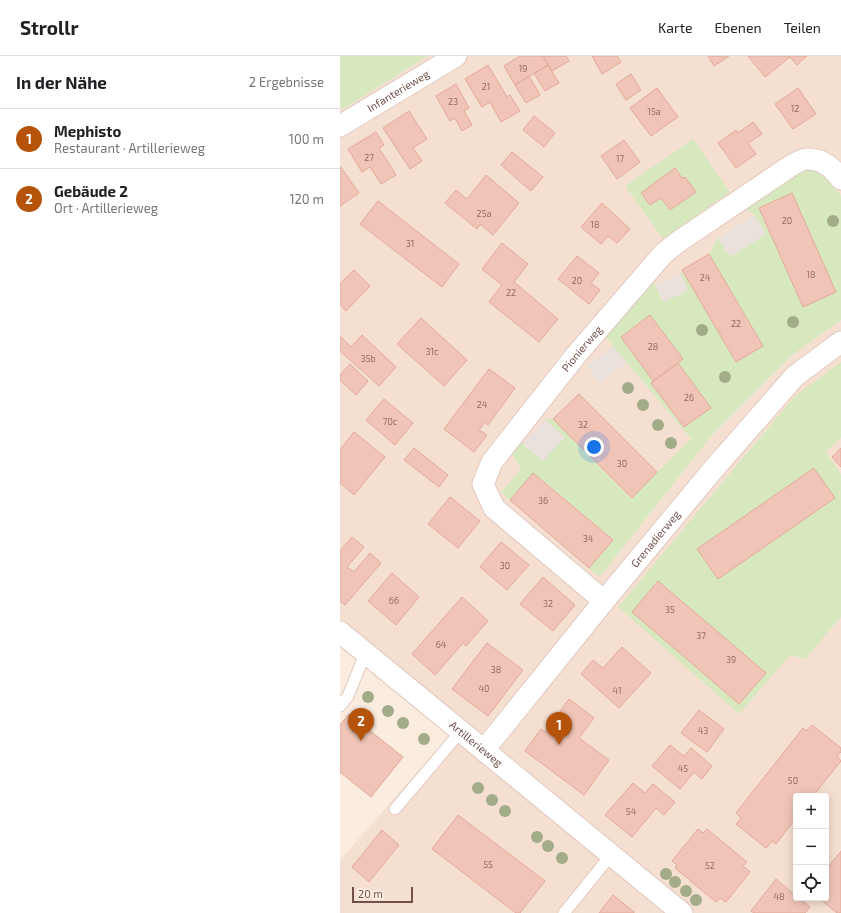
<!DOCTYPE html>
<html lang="de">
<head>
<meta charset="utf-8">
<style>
	body { margin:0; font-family:"Exo 2",sans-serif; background:#f2f2f2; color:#202124 }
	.controls { position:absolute; right:12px; bottom:12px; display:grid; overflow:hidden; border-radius:4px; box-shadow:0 2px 10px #0003 }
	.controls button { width:36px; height:36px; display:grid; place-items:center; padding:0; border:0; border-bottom:1px solid #e0e0e0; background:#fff; color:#202124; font:20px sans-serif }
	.scale { position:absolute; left:12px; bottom:10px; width:61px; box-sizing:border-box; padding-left:4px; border:2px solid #715048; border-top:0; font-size:11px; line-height:14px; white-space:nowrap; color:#715048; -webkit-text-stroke:3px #fff1e6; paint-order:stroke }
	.you { position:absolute; left:254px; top:391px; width:14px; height:14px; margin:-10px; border:3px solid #fff; border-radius:50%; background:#1a73e8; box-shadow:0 0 0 6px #1a73e833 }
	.badge { display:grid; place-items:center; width:26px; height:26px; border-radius:50%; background:#b45309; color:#fff; font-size:13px; font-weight:700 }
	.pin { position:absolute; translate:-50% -33px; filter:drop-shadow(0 1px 2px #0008) }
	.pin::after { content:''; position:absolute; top:21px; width:14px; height:12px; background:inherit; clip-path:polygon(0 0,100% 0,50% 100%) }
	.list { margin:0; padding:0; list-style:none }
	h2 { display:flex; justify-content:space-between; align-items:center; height:52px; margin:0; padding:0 16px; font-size:17px }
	h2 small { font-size:13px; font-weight:400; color:#757577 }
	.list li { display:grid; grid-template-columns:26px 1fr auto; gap:12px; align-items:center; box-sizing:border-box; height:60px; padding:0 16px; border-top:1px solid #e0e0e0 }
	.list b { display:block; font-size:15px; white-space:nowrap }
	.list p { margin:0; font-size:13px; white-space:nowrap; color:#757577 }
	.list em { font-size:13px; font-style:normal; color:#757577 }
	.icon { flex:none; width:22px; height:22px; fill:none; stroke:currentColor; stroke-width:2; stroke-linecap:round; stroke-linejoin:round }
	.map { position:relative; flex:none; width:501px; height:857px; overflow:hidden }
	header { display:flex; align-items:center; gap:24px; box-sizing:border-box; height:56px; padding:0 20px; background:#fff; border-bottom:1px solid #e0e0e0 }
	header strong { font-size:19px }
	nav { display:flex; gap:22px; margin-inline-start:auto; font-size:14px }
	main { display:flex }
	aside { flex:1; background:#fff }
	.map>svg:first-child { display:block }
</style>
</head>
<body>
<header>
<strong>Strollr</strong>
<nav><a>Karte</a><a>Ebenen</a><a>Teilen</a></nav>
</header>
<main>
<aside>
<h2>In der Nähe<small>2 Ergebnisse</small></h2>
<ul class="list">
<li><span class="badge">1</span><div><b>Mephisto</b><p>Restaurant · Artillerieweg</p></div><em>100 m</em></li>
<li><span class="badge">2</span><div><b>Gebäude 2</b><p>Ort · Artillerieweg</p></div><em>120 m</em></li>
</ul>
</aside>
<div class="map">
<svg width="501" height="857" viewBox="0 0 501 857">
	<rect width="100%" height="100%" fill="#fbece0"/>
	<path fill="#f5dfd1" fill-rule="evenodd" d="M88 0H501V140L485 118 406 152 414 159 390 201 378 182 369 198 423 290 396 306 348 235 323 246 315 229 263 278 352 383 292 442 213 363 225 381 168 392 181 413 170 444 193 417 273 484 250 512 266 513 373 378 451 300 501 264V490L465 603 501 561V857H0V804L116 672 0 576V51L3 53ZM456 740H486V842H456Z"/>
	<path fill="#eae0dc" d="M414 159 426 178 390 201 378 182Z
		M341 218 348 235 323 246 315 229Z
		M275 289 287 306 260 327 247 310Z
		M205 363 225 381 203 406 183 387Z"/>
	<path fill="#d7e8bf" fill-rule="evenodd" d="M0 0H88L3 53 0 51Z
		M353 83 390 136 323 183 285 130Z
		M460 114H473L485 118 501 140V264L451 300 373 378 266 513 260 520 255 518 249 512 273 484 194 417 170 444 161 436 181 413 168 392 175 381 203 405 225 381 205 363H213L291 442 351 383 263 278 310 223 315 229 323 246 348 235 341 218 342 214 396 306 423 290 369 198 378 182 390 201 426 178 414 159 406 152ZM452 137 463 250 419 152ZM310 259 343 303 338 307 370 352 344 371 311 327 313 325 281 281Z
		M501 306V382L486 396 501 418V561L465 603 450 599 399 658 278 551 455 340ZM474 412 495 442 378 523 357 493ZM318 525 426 617 399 648 292 556Z"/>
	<path fill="#f0c5b8" stroke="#e3a899" d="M180 0H203L208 9 175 29 164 10Z
		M203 0H226L229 5 212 15Z
		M252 0H277L281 6 262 18Z
		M368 0H389L374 10Z
		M408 0H449L450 1 425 21Z
		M449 0H467L457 9Z
		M148 9 167 41 170 39 180 55 161 66 150 46 142 51 125 23Z
		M208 9 219 27 205 35 194 17Z
		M291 18 301 34 286 44 276 28Z
		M189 20 200 39 186 47 175 29Z
		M116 28 129 52 124 55 132 69 122 75 115 62 110 65 96 40Z
		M317 32 338 61 311 80 290 52Z
		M458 32 476 58 453 73 435 48Z
		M69 55 87 83 73 92 82 105 70 113 43 72Z
		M194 60 215 77 204 91 183 74Z
		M413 66 422 78 408 87 416 98 396 112 378 87 396 74 398 77Z
		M36 76 44 89 39 92 56 119 41 128 30 111 22 116 8 93Z
		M284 84 300 106 277 123 261 100Z
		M172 96 203 121 191 135 161 109Z
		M0 110 19 137 0 150Z
		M335 112 342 122 345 121 356 136 330 154 321 142 310 149 301 137Z
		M146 119 179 147 153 179 140 168 137 173 105 147 116 134 127 143Z
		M452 137 496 236 463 251 419 152Z
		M38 145 119 208 102 231 20 168Z
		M262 147 290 173 277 187 268 180 261 188 241 171Z
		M162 187 188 208 174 226 218 263 199 286 149 246 162 229 142 213Z
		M369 198 423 290 396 306 342 214Z
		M237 200 259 217 251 227 260 234 249 248 218 223Z
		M14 214 30 230 6 255 0 249V228Z
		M310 259 343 303 313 325 281 281Z
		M81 262 127 304 104 330 57 288Z
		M22 279 56 311 39 330 0 295V280L11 291Z
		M338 307 371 352 344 371 311 327Z
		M10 308 28 325 16 339 0 324V319Z
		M149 313 175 332 148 369 145 366 139 374 147 379 134 396 104 373Z
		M239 338 317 416 292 442 213 363Z
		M44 343 73 367 55 389 26 364Z
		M14 376 45 401 14 439 0 427V394Z
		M74 392 108 419 99 431 64 404Z
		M501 392V411L492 401Z
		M474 412 495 442 378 523 357 493Z
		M193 417 273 484 249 512 170 444Z
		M110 441 140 465 118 492 88 468Z
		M12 481 24 491 7 511 14 516 30 497 41 507 5 549 0 545V495Z
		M161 486 189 509 167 534 140 511Z
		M52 517 79 541 56 569 28 545Z
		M203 521 235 549 213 575 180 548Z
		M318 525 426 617 399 648 292 556Z
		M122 541 148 565 126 590 123 587 95 619 72 598Z
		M147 587 183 614 148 660 112 633Z
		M282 591 311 617 279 652 241 618 253 604 263 612Z
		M229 643 254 662 239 682 269 704 244 739 185 695 201 673 205 676Z
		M359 654 384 673 367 696 341 677Z
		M9 658 63 701 31 741 0 716V669Z
		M472 669 501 692V696L497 700 501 705 473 740H456V762L436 788 432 785 426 792 396 768 401 762 396 757 463 672 466 675Z
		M330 689 344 700 351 692 372 710 362 723 354 716 340 733 312 710Z
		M293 727 305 737 313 728 335 746 324 759 316 752 292 781 265 759Z
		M118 759 205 825 180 857H176L92 793Z
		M358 773 363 777 367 773 407 806 403 810 410 816 386 846 380 842 376 846 335 812 337 809 332 805Z
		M42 774 59 789 29 826 12 811Z
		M501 795V857H497L479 842H486V814Z
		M436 823 456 840V842H459L470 851 465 857H414L411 855Z
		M273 839 294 856V857H259Z"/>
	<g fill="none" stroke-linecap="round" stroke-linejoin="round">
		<g stroke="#e1c9bf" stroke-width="13">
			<path id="lane" d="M0 650 8 640 21 608 29 600
				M55 753 121 675
				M224 857 271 799"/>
		</g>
		<g stroke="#e1c9bf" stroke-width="23">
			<g id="street">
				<path id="s1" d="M0 70 116 0"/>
				<path id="s2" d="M264 545 154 452 143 428 152 406 236 299 324 197 338 186 446 113C452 109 460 104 466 103 481 102 493 112 501 123"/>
				<path id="s3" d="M0 576 342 857"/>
				<path id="s4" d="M144 694 264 545 371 416 455 320 501 286"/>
			</g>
		</g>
		<use href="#lane" stroke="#fff" stroke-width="11"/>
		<use href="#street" stroke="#fff" stroke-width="21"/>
	</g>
	<g fill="#a2ac89">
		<circle cx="493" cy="165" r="6"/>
		<circle cx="453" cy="266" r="6"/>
		<circle cx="362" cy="274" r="6"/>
		<circle cx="385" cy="321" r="6"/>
		<circle cx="288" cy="332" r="6"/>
		<circle cx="303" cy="349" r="6"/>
		<circle cx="318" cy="369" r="6"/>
		<circle cx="331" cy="387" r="6"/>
		<circle cx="28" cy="641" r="6"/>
		<circle cx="48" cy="655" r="6"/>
		<circle cx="63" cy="667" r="6"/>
		<circle cx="84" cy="683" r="6"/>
		<circle cx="138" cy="732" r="6"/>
		<circle cx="152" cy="744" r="6"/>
		<circle cx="165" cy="755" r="6"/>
		<circle cx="197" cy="781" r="6"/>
		<circle cx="208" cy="790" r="6"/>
		<circle cx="222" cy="802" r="6"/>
		<circle cx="326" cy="818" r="6"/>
		<circle cx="335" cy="826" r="6"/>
		<circle cx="346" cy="835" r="6"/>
		<circle cx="356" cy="844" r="6"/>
	</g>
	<g text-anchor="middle" stroke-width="3.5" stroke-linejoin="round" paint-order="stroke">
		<g font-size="9" fill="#916d64">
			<text x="183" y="16">19</text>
			<text x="146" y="34">21</text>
			<text x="113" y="49">23</text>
			<text x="455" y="56">12</text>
			<text x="314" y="59">15a</text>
			<text x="29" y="105">27</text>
			<text x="280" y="106">17</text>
			<text x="144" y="161">25a</text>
			<text x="447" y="168">20</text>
			<text x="255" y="172">18</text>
			<text x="70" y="191">31</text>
			<text x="471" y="222">18</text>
			<text x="365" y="225">24</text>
			<text x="237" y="228">20</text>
			<text x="171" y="240">22</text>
			<text x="396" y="271">22</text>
			<text x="313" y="294">28</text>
			<text x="92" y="299">31c</text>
			<text x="28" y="306">35b</text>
			<text x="349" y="345">26</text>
			<text x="142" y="352">24</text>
			<text x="50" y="369">70c</text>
			<text x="243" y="372">32</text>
			<text x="282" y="411">30</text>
			<text x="203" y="448">36</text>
			<text x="248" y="486">34</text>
			<text x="165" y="513">30</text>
			<text x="54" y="548">66</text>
			<text x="208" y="551">32</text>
			<text x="330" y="557">35</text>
			<text x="361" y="583">37</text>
			<text x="101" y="592">64</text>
			<text x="391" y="607">39</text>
			<text x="156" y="617">38</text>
			<text x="144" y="636">40</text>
			<text x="277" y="638">41</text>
			<text x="363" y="678">43</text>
			<text x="343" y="716">45</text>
			<text x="453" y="728">50</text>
			<text x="291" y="759">54</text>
			<text x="148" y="812">55</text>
			<text x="370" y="813">52</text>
			<text x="439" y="844">48</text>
		</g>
		<g font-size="11" fill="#715048" stroke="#fff1e6">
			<text dy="4" stroke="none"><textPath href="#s1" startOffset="68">Infanterieweg</textPath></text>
			<text dy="4" stroke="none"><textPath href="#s2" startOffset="339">Pionierweg</textPath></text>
			<text dy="4" stroke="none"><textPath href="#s4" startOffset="272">Grenadierweg</textPath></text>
			<text dy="4" stroke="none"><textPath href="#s3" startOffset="176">Artillerieweg</textPath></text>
		</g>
	</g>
</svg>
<div class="controls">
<button>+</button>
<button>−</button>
<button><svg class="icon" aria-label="locate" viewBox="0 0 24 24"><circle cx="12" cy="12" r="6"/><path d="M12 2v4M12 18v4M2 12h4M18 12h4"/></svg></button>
</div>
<div class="scale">20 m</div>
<div class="you"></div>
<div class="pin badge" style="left:219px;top:689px">1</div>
<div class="pin badge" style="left:21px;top:685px">2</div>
</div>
</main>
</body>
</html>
